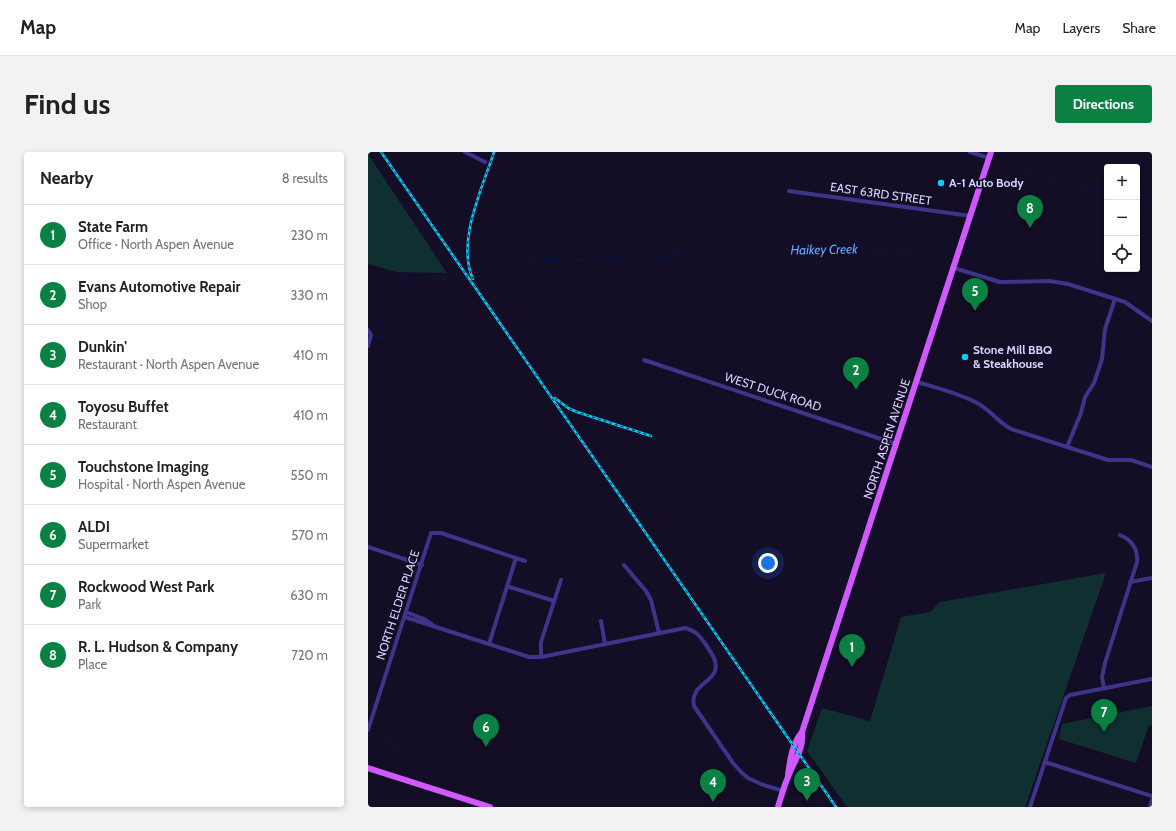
<!DOCTYPE html>
<html lang="en">
<head>
<meta charset="utf-8">
<style>
	body { margin:0; font-family:Cabin,sans-serif; background:#f2f2f2; color:#222 }
	.controls { position:absolute; right:12px; top:12px; display:grid; overflow:hidden; border-radius:4px; box-shadow:0 2px 6px #0003 }
	.controls button { width:36px; height:36px; display:grid; place-items:center; padding:0; border:0; border-bottom:1px solid #e0e0e0; background:#fff; color:#222; font:20px sans-serif }
	.you { position:absolute; left:400px; top:411px; width:14px; height:14px; margin:-10px; border:3px solid #fff; border-radius:50%; background:#1a73e8; box-shadow:0 0 0 6px #1a73e833 }
	.badge { display:grid; place-items:center; width:26px; height:26px; border-radius:50%; background:#0b8043; color:#fff; font-size:13px; font-weight:700 }
	.pin { position:absolute; translate:-50% -33px; filter:drop-shadow(0 1px 2px #0008) }
	.pin::after { content:''; position:absolute; top:21px; width:14px; height:12px; background:inherit; clip-path:polygon(0 0,100% 0,50% 100%) }
	.list { margin:0; padding:0; list-style:none }
	h2 { display:flex; justify-content:space-between; align-items:center; height:52px; margin:0; padding:0 16px; font-size:17px }
	h2 small { font-size:13px; font-weight:400; color:#767676 }
	.list li { display:grid; grid-template-columns:26px 1fr auto; gap:12px; align-items:center; box-sizing:border-box; height:60px; padding:0 16px; border-top:1px solid #e0e0e0 }
	.list b { display:block; font-size:15px; white-space:nowrap }
	.list p { margin:0; font-size:13px; white-space:nowrap; color:#767676 }
	.list em { font-size:13px; font-style:normal; color:#767676 }
	.icon { flex:none; width:22px; height:22px; fill:none; stroke:currentColor; stroke-width:2; stroke-linecap:round; stroke-linejoin:round }
	.map { position:relative; flex:none; width:784px; height:655px; overflow:hidden; border-radius:4px }
	header { display:flex; align-items:center; gap:24px; box-sizing:border-box; height:56px; padding:0 20px; background:#fff; border-bottom:1px solid #e0e0e0 }
	header strong { font-size:19px }
	nav { display:flex; gap:22px; margin-inline-start:auto; font-size:14px }
	.intro { display:flex; align-items:center; justify-content:space-between; box-sizing:border-box; height:96px; padding:0 24px }
	h1 { margin:0; font-size:28px }
	.button { padding:10px 18px; border-radius:4px; background:#0b8043; color:#fff; font-size:14px; font-weight:700 }
	main { display:flex; gap:24px; padding:0 24px }
	aside { flex:1; background:#fff; border-radius:4px; box-shadow:0 2px 6px #0003 }
	.map>svg:first-child { display:block }
</style>
</head>
<body>
<header>
<strong>Map</strong>
<nav><a>Map</a><a>Layers</a><a>Share</a></nav>
</header>
<div class="intro"><h1>Find us</h1><a class="button">Directions</a></div>
<main>
<aside>
<h2>Nearby<small>8 results</small></h2>
<ul class="list">
<li><span class="badge">1</span><div><b>State Farm</b><p>Office · North Aspen Avenue</p></div><em>230 m</em></li>
<li><span class="badge">2</span><div><b>Evans Automotive Repair</b><p>Shop</p></div><em>330 m</em></li>
<li><span class="badge">3</span><div><b>Dunkin'</b><p>Restaurant · North Aspen Avenue</p></div><em>410 m</em></li>
<li><span class="badge">4</span><div><b>Toyosu Buffet</b><p>Restaurant</p></div><em>410 m</em></li>
<li><span class="badge">5</span><div><b>Touchstone Imaging</b><p>Hospital · North Aspen Avenue</p></div><em>550 m</em></li>
<li><span class="badge">6</span><div><b>ALDI</b><p>Supermarket</p></div><em>570 m</em></li>
<li><span class="badge">7</span><div><b>Rockwood West Park</b><p>Park</p></div><em>630 m</em></li>
<li><span class="badge">8</span><div><b>R. L. Hudson &amp; Company</b><p>Place</p></div><em>720 m</em></li>
</ul>
</aside>
<div class="map">
<svg width="784" height="655" viewBox="0 0 784 655">
	<rect width="100%" height="100%" fill="#130d26"/>
	<path fill="#0f2f31" d="M0 2 79 121 28 120 0 112Z
		M738 421 657 655H479L439 599 454 556 502 569 533 465 562 460 572 450Z
		M784 554V573H781L768 611 691 587 694 572Z"/>
	<g fill="none" stroke-linecap="round" stroke-linejoin="round">
		<path stroke="#061846" stroke-width="1" d="M657 18C669 14 679 28 694 26L739 40
			M769 47 784 45
			M600 99 613 66 627 59
			M136 115 151 109 215 108 249 105 265 118 277 116 284 108 321 100 324 91 331 86 343 85 351 79 363 76 400 93 418 98H441L456 95 469 96 481 95 513 98 539 97 556 91 561 90 570 91 584 97
			M106 118H109L114 129 123 122
			M6 184 15 185 17 178C14 175 14 173 14 169 13 158 26 153 32 146L30 142 32 138 34 127 36 124 40 125V128L44 131C49 130 51 125 57 124L65 127 72 125 85 132 96 123
			M1 588C15 591 31 595 45 590 50 589 54 583 58 581 66 575 75 574 85 574"/>
		<path stroke="#3e3489" stroke-width="4" d="M97 0 117 10
			M602 0 621 6
			M421 39 603 64
			M586 116 632 130 682 129 700 132 757 150 784 169
			M0 178 3 183 0 194
			M276 208 528 292
			M549 230C569 236 594 242 611 252 623 259 630 270 643 277L740 308H763L784 315
			M699 295 713 261 717 245 726 231 734 207 737 177 747 147
			M0 395 54 413
			M256 413 278 439 283 448 291 481
			M762 430 784 426
			M139 434 186 449
			M38 460 56 467 66 474
			M37 465 161 505H173L317 476C328 479 332 484 338 493 341 498 346 504 347 509 353 531 321 530 326 554L365 611 373 620 380 626 393 632 415 639
			M233 469 237 492
			M121 492 148 406
			M173 505V490L193 428
			M736 536 734 525 737 511 769 410C770 396 764 388 752 383
			M0 578 63 381H73L157 409
			M677 610 784 644
			M662 655 698 546 702 543 784 527
			M782 655 784 648"/>
		<path stroke="#cf59ff" stroke-width="6" d="M0 616 122 655
			M420 623C422 608 424 592 434 580L623 0
			M410 655C413 645 416 634 420 625 426 609 436 597 434 580"/>
		<g stroke="#00cefd" stroke-width="2.5">
			<path id="rail" d="M13 0 468 655
				M105 127C88 90 114 37 126 0
				M187 246 200 256 209 260 283 284"/>
		</g>
		<use href="#rail" stroke="#130d26" stroke-width="1" stroke-dasharray="3" stroke-linecap="butt"/>
	</g>
	<g fill="#00cefd" stroke="#130d26" stroke-width="1.5">
		<circle cx="573" cy="31" r="4"/>
		<circle cx="597" cy="205" r="4"/>
	</g>
	<g text-anchor="middle" stroke-width="3" stroke-linejoin="round" paint-order="stroke">
		<g font-size="12" font-weight="bold" fill="#dbd2ff" stroke="#130d26" text-anchor="start">
			<text x="581" y="35">A-1 Auto Body</text>
			<text x="605" y="202">Stone Mill BBQ<tspan x="605" dy="14">&amp; Steakhouse</tspan></text>
		</g>
		<g font-size="12" fill="#dbd2ff" stroke="#130d26">
			<text transform="translate(513 42) rotate(8)" y="4">EAST 63RD STREET</text>
			<text transform="translate(405 240) rotate(18)" y="4">WEST DUCK ROAD</text>
			<text transform="translate(519 287) rotate(-72)" y="4">NORTH ASPEN AVENUE</text>
			<text transform="translate(30 453) rotate(-72)" y="4">NORTH ELDER PLACE</text>
		</g>
		<g font-size="13" font-style="italic" fill="#60a8ff" stroke="#130d26">
			<text transform="translate(456 97) rotate(-1)" y="5">Haikey Creek</text>
		</g>
	</g>
</svg>
<div class="controls">
<button>+</button>
<button>−</button>
<button><svg class="icon" aria-label="locate" viewBox="0 0 24 24"><circle cx="12" cy="12" r="6"/><path d="M12 2v4M12 18v4M2 12h4M18 12h4"/></svg></button>
</div>
<div class="you"></div>
<div class="pin badge" style="left:484px;top:515px">1</div>
<div class="pin badge" style="left:488px;top:238px">2</div>
<div class="pin badge" style="left:439px;top:649px">3</div>
<div class="pin badge" style="left:345px;top:650px">4</div>
<div class="pin badge" style="left:607px;top:159px">5</div>
<div class="pin badge" style="left:118px;top:595px">6</div>
<div class="pin badge" style="left:736px;top:580px">7</div>
<div class="pin badge" style="left:662px;top:76px">8</div>
</div>
</main>
</body>
</html>
